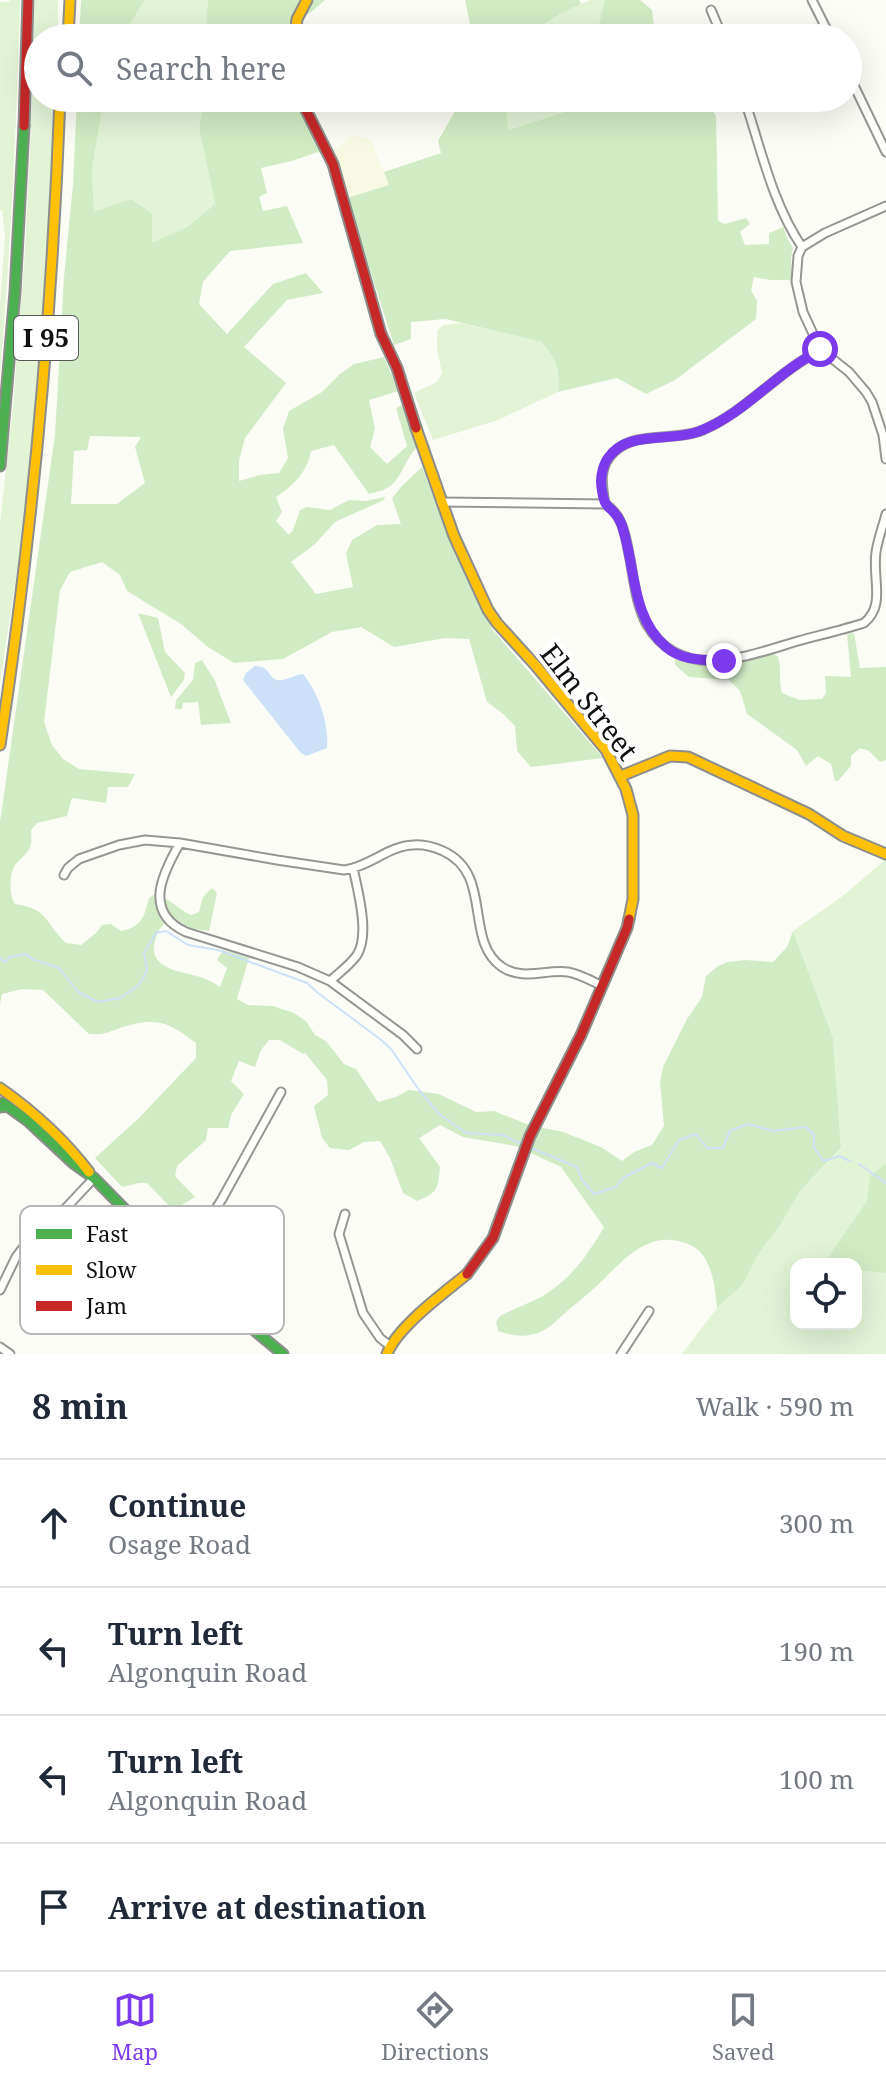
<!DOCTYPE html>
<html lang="en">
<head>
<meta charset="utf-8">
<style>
	body { margin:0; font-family:"Noto Serif",serif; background:#f2f2f3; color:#1f2937 }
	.controls { position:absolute; right:24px; bottom:24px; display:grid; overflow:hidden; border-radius:16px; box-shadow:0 8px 32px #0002 }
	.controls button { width:72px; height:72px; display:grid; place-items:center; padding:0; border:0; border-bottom:2px solid #e0e1e3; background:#fff; color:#1f2937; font:40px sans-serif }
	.stop { position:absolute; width:24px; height:24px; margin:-18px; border:6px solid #7c3aed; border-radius:50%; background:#fff }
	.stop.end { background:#7c3aed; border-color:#fff; box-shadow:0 2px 8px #0008 }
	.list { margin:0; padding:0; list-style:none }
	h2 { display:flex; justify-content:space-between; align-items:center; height:104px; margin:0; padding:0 32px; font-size:34px }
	h2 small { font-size:26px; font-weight:400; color:#747a83 }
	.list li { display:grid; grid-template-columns:52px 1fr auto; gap:24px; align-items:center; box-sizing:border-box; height:128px; padding:0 32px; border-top:2px solid #e0e1e3 }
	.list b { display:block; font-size:30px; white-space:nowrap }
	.list p { margin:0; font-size:26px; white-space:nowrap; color:#747a83 }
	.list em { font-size:26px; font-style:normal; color:#747a83 }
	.icon { flex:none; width:44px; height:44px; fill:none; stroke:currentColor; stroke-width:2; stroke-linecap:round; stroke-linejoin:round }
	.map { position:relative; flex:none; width:886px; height:1354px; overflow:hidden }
	.search { position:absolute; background:#fff; box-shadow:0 8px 32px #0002; left:24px; right:24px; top:24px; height:88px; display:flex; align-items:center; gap:20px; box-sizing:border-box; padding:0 28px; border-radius:44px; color:#747a83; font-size:30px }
	.sheet { height:616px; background:#fff }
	nav { display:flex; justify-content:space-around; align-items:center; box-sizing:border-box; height:112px; border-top:2px solid #e0e1e3; background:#fff; font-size:22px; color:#747a83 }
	nav a { display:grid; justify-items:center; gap:4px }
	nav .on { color:#7c3aed }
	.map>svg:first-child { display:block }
</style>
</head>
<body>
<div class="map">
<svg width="886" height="1354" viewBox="0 0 886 1354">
	<rect width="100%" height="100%" fill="#fcfcf7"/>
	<path fill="#f8f9e3" d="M356 136 370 139 389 185 347 198 332 150 341 147 349 137Z"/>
	<path fill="#e2f3d6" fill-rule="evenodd" d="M10 0H20C17 126 10 252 0 377V304L5 236 2 209 0 211V2H9Z
		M35 0H58V38H38V98H56L44 316 33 438 21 544 0 683V523L13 406 25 251 30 149Z
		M145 0H208L205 38H121Z
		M590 0H605L598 27V38H539L536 30 560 14Z
		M104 98H204L199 128 215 204 187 227 152 244 131 199 94 213 92 170Z
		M506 98H594L583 106 507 130Z
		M461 323 541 342C555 357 560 372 558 392L498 420 433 440 414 393 437 382 442 373 437 349V331L443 325Z
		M886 859V1354H682L717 1308 742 1285 761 1250 779 1227 800 1191 841 1149 833 1038 793 931 844 895ZM796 1264H856V1324H796Z"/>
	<path fill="#d1ebc4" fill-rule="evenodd" d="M81 0H145L121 38H79Z
		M208 0H325L311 12 293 24 291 38H205Z
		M465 0H579L581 4 560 14 537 29 539 38H470L471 29Z
		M605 0H640L652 10 654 27 660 38H598V27Z
		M77 98H104L92 170 94 212 131 199 152 214V243L187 227 215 204 199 128 204 98H298L307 124 327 156 318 152 292 161 261 168 267 193 259 197 263 211 287 206 303 243 230 251 203 282 199 304 227 334 273 284 306 273 323 293 287 300 244 347 286 383 245 438 239 461V481L260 475 279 473 288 458 283 429 289 411 322 392 340 374 354 364 384 357 399 391 369 400 375 429 370 447 387 464 407 446 396 408 402 405 417 447C406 458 401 479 389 487 383 491 375 492 369 494L334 445 311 451C308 471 293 486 276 497L282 512 276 521 289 535 293 530 300 510 307 507 330 510 349 500 365 501 385 497 384 500 335 522 315 544 291 562 316 594 353 587 346 554 352 540 377 525 401 524 392 498 402 486 422 467 445 527 492 629 603 758 531 767 517 751 515 726 502 713 487 702 469 639 445 638 394 647 361 627 332 632 283 659 234 663 208 647 181 624 127 591 120 575 102 562 70 572 60 590 44 722 52 745 63 759 79 769 135 774 128 787H108L106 803 72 798 67 816 37 823 31 830C31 834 32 839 31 843 29 854 21 857 15 865 9 875 9 895 15 904 49 909 44 922 66 943L81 945 96 933 102 925 111 924 121 931C142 927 144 917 149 898L155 894C169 898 178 909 191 915L199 912 203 897 212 888 217 893 209 931 190 928 173 917C162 925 158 929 155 941 147 971 184 971 203 978 209 980 214 983 220 987L227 968 217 960 223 950 249 958 237 999 248 1005 273 1006 294 1013 306 1021 315 1035 326 1041 344 1064 356 1069 378 1102 396 1097 409 1090 439 1094 476 1112 494 1111 529 1125 563 1132 601 1147 622 1161 634 1152 652 1145 664 1126 660 1082 663 1067 687 1019 702 997 706 976 718 966 728 962 745 960 773 962 787 947 793 931 833 1038 841 1148 800 1191 779 1227 761 1250 742 1285 717 1308C715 1286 712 1253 688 1244 651 1229 627 1256 603 1280 591 1292 577 1302 565 1313 559 1318 553 1325 546 1329 531 1338 515 1337 498 1331L496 1322 500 1316C513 1309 527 1304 541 1297 569 1281 588 1255 604 1227L561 1167 516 1146 463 1137 440 1125 419 1138 440 1167C438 1188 438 1193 417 1201L403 1193 390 1158 380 1141 364 1142 349 1150 330 1148 322 1138 314 1106 328 1095 327 1080 305 1053 303 1054 280 1040H269L261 1050 255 1067 239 1061 231 1081 244 1094 231 1115 228 1128H208L206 1140 177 1166 175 1176 195 1197 173 1210 147 1183H139L122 1187 95 1158 140 1117 196 1058V1043C167 1021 156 1017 120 1028 104 1033 107 1035 89 1034L43 990 22 989 2 994 0 1004V822L55 435 64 277 73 184ZM90 436 141 437 135 447 145 483 117 504H71L74 451 87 450Z
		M459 98H506L508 130 583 106 594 98H705L716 116 718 221 725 224 746 218 750 224 740 232 745 245 769 244V233L784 227 786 236 793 248 791 258 792 280H770L754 277 751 290 757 301 756 319 675 380 646 394 617 378 558 392C560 371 556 358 541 342L446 319 411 322V339L394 345 347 198 389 185 384 172 441 153 438 141 458 106Z
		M138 613 158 618 165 652 185 673 184 680 171 697Z
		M854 633 860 668 886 667V760L880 762 869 751 860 748 851 756V766L838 781H835L831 764 818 756 806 766 797 750 747 714 740 691 729 680 689 677 675 665V659C695 660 714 665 735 663 748 661 761 656 774 654L778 657C782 669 778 681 782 693L799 700 822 699 826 693 825 676 851 677 847 634Z
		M202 660 215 681 231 723 201 725 198 702 183 703 182 709H175L176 700 193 680 195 663Z
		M884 1165H886V1273L856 1270V1264H830L828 1258 831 1253 867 1201 870 1176Z"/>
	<path fill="#cce1f8" d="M255 666C271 667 267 676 277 680 284 682 296 674 303 674 319 693 329 724 327 748L306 756 300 752 243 680 246 673Z"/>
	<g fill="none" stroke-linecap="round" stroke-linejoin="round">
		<path stroke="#cce1f8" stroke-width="2" d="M0 958 5 962 10 957 26 954 32 959 59 968 78 992 98 1002 120 998 139 985 147 971 144 953 156 933 166 931 188 945 218 950 307 983 318 993 380 1039 391 1049 419 1090 439 1114 466 1133 503 1135 521 1144
			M531 1148 577 1167 582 1180 594 1194 616 1187 623 1178 652 1163 662 1168 679 1140 696 1134 707 1148H723L730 1131 748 1124 773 1131 806 1127 814 1135V1148L824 1161 839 1156 850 1161
			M859 1164 886 1183"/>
		<g stroke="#969694" stroke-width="11">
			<path id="street" d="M812 0 831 38
				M711 10 723 38
				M848 73 886 152
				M744 98C761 148 772 203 802 247L798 256 796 282 803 312 820 349 849 372 866 392 872 402 883 435 886 459
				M802 247 825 233 886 206
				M441 502 605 504C624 515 626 540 630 559 634 580 636 605 647 625 682 683 747 656 798 641 820 635 842 630 864 623 886 605 872 579 876 552 878 539 883 526 886 514
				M605 504C602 485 598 467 614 452 637 430 675 442 703 430 747 411 778 371 821 350
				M64 875 68 868 79 859 119 845 145 840 180 843
				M330 981C339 973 350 965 357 955 370 935 358 891 353 868
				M417 1049 403 1035 330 981 298 967 186 932C143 912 162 874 180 843L277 860 344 870C369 867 388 846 413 845 424 844 434 847 443 851 494 874 463 940 502 967 523 981 546 969 568 972 580 974 592 981 602 986
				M345 1214 339 1234 363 1313 380 1338 390 1346
				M178 1264 187 1255 222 1199 281 1092
				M0 1290 16 1257 31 1237 63 1211 94 1178
				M0 1347 10 1354
				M621 1354 649 1311"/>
		</g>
		<g stroke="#8d8d8b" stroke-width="13">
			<path id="fast" d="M0 466 15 292 24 126
				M3 1103 28 1121 73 1163 94 1178 196 1282 283 1354
				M0 1107 8 1106"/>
		</g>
		<g stroke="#8d8d8b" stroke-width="13">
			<path id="slow" d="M68 38 70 0
				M295 38 297 19 307 0
				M416 428 454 536 488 610 497 623 536 666 606 750 626 789 633 815V899L629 919
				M0 745C33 530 52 315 60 98
				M621 776 670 756 688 757 809 814 843 836 886 854
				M0 1088C34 1112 64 1139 89 1172
				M387 1354C397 1327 444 1293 467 1274"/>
		</g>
		<g stroke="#8d8d8b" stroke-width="13">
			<path id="jam" d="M300 98 333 164 381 334 397 368 416 428
				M24 126 28 0
				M467 1274 493 1238 530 1136 581 1035 627 928 629 919"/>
		</g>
		<use href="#street" stroke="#fffffe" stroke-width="7"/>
		<use href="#fast" stroke="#4caf50" stroke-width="9"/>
		<use href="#slow" stroke="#ffc107" stroke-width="9"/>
		<use href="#jam" stroke="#c62828" stroke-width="9"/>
	</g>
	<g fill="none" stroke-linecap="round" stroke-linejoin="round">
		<path stroke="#7c3aed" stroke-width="10" d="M724 661C704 660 682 661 666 647 630 616 636 564 621 523 616 511 612 512 606 504 603 500 601 486 601 481 601 474 604 463 608 458 628 429 671 443 700 431 745 414 777 371 821 350L820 349"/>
	</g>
	<g text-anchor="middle" stroke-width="8" stroke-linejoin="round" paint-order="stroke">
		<rect fill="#fff" stroke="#585858" stroke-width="2" x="14" y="316" width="64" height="44" rx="6"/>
		<g font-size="26" font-weight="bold" fill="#101010">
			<text x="46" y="347">I 95</text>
		</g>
		<g font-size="28" fill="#101010" stroke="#fff">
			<text transform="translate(589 702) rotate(52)" y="10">Elm Street</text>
		</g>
	</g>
	<rect x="20" y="1206" width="264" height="128" rx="12" fill="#fff" stroke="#b7b7b7" stroke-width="2"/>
	<rect x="36" y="1229" width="36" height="10" fill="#4caf50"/>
	<rect x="36" y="1265" width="36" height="10" fill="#ffc107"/>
	<rect x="36" y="1301" width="36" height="10" fill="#c62828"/>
	<g font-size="22" fill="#101010">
		<text x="86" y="1242">Fast</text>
		<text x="86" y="1278">Slow</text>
		<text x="86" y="1314">Jam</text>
	</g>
</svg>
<div class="controls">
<button><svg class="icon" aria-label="locate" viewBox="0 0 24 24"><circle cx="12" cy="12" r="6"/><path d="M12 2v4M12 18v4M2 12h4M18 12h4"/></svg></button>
</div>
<div class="stop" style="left:820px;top:349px"></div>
<div class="stop end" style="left:724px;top:661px"></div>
<div class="search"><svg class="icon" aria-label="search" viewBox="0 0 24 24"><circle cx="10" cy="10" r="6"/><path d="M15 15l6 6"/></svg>Search here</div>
</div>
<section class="sheet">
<h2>8 min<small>Walk · 590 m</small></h2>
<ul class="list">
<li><svg class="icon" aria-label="ahead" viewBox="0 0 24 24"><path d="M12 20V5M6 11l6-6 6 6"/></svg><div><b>Continue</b><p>Osage Road</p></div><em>300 m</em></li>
<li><svg class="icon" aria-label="left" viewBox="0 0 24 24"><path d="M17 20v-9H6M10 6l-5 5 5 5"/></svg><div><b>Turn left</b><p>Algonquin Road</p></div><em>190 m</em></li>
<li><svg class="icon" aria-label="left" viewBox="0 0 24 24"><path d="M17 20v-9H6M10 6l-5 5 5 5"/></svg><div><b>Turn left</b><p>Algonquin Road</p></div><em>100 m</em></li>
<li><svg class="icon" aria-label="arrive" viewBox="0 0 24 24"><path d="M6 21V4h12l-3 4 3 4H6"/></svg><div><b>Arrive at destination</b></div></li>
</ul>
</section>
<nav>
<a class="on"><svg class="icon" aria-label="map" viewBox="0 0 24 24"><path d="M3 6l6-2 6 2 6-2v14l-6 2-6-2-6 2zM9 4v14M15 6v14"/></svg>Map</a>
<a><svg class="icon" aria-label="directions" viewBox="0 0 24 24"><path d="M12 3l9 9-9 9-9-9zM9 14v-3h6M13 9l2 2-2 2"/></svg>Directions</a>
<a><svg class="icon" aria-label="saved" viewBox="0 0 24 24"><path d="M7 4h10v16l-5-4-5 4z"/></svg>Saved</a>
</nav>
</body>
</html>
